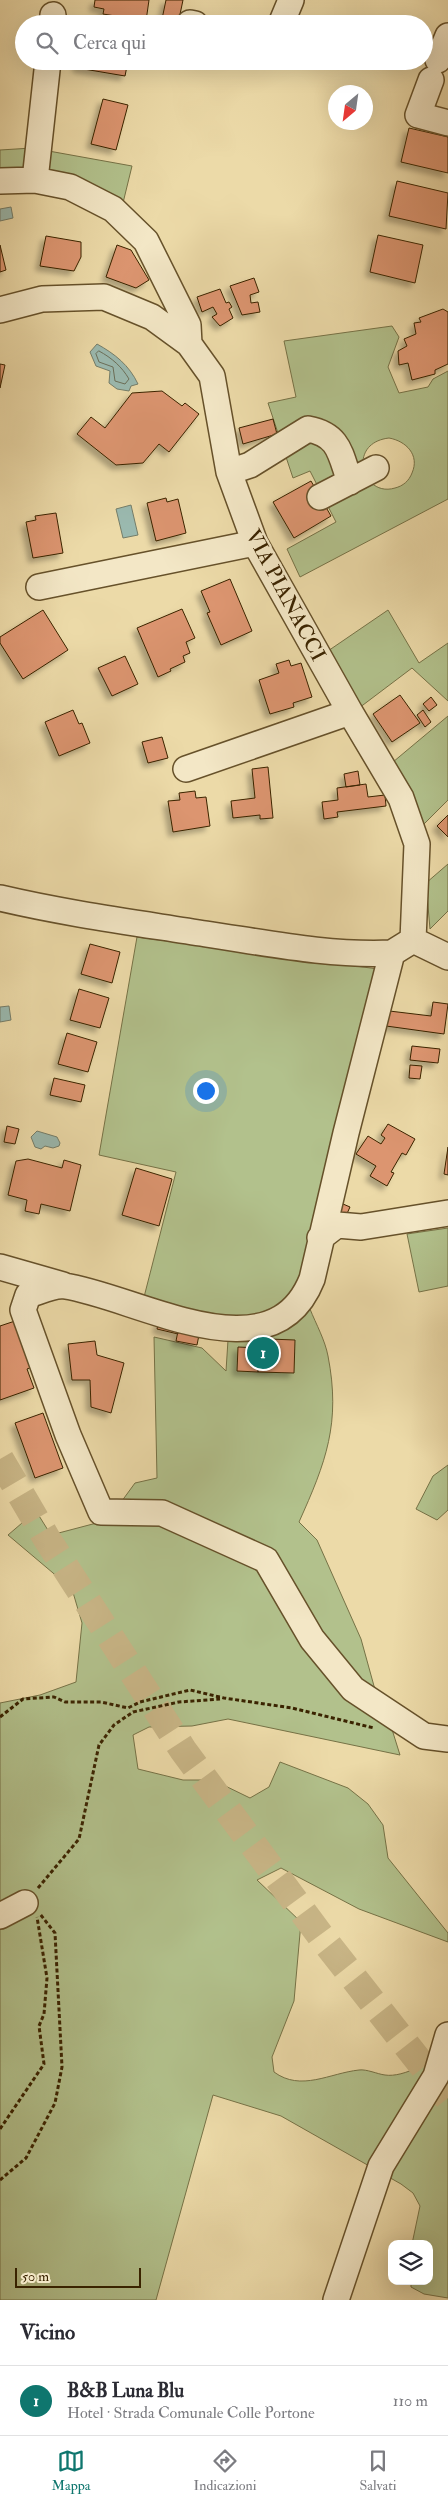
<!DOCTYPE html>
<html lang="it">
<head>
<meta charset="utf-8">
<style>
	body { margin:0; font-family:"IM FELL Double Pica",serif; background:#f2f2f3; color:#2b2b33 }
	.controls { position:absolute; right:15px; bottom:15px; display:grid; overflow:hidden; border-radius:10px; box-shadow:0 5px 20px #0002 }
	.controls button { width:45px; height:45px; display:grid; place-items:center; padding:0; border:0; border-bottom:1px solid #e1e1e2; background:#fff; color:#2b2b33; font:25px sans-serif }
	.compass { position:absolute; left:328px; top:85px; width:45px; height:45px; border-radius:50%; background:#fff; box-shadow:0 5px 20px #0002; rotate:209deg }
	.scale { position:absolute; left:15px; bottom:12px; width:126px; box-sizing:border-box; padding-left:5px; border:2px solid #3a2300; border-top:0; font-size:14px; line-height:18px; white-space:nowrap; color:#3a2300; -webkit-text-stroke:4px #f3e7c6; paint-order:stroke }
	.you { position:absolute; left:205px; top:1090px; width:18px; height:18px; margin:-12px; border:4px solid #fff; border-radius:50%; background:#1a73e8; box-shadow:0 0 0 8px #1a73e833 }
	.badge { display:grid; place-items:center; width:32px; height:32px; border-radius:50%; background:#0f766e; color:#fff; font-size:16px; font-weight:700 }
	.pin { position:absolute; translate:-50% -50%; border:2px solid #fff; box-shadow:0 1px 5px #0006 }
	.list { margin:0; padding:0; list-style:none }
	h2 { display:flex; justify-content:space-between; align-items:center; height:65px; margin:0; padding:0 20px; font-size:21px }
	h2 small { font-size:16px; font-weight:400; color:#7c7c81 }
	.list li { display:grid; grid-template-columns:32px 1fr auto; gap:15px; align-items:center; box-sizing:border-box; height:70px; padding:0 20px; border-top:1px solid #e1e1e2 }
	.list b { display:block; font-size:19px; white-space:nowrap }
	.list p { margin:0; font-size:16px; white-space:nowrap; color:#7c7c81 }
	.list em { font-size:16px; font-style:normal; color:#7c7c81 }
	.icon { flex:none; width:28px; height:28px; fill:none; stroke:currentColor; stroke-width:2; stroke-linecap:round; stroke-linejoin:round }
	.map { position:relative; flex:none; width:448px; height:2300px; overflow:hidden }
	.search { position:absolute; background:#fff; box-shadow:0 5px 20px #0002; left:15px; right:15px; top:15px; height:55px; display:flex; align-items:center; gap:12px; box-sizing:border-box; padding:0 18px; border-radius:28px; color:#7c7c81; font-size:19px }
	.sheet { height:135px; background:#fff }
	nav { display:flex; justify-content:space-around; align-items:center; box-sizing:border-box; height:70px; border-top:1px solid #e1e1e2; background:#fff; font-size:14px; color:#7c7c81 }
	nav a { display:grid; justify-items:center; gap:2px }
	nav .on { color:#0f766e }
	.map>svg:first-child { display:block }
</style>
</head>
<body>
<div class="map">
<svg width="448" height="2300" viewBox="0 0 448 2300">
	<defs>
		<filter id="shadow"><feDropShadow dx="-4.5" dy="4.5" stdDeviation="2.5" flood-color="#0004"/></filter>
	</defs>
	<rect width="100%" height="100%" fill="#ecdaa8"/>
	<filter id="stains"><feTurbulence type="fractalNoise" baseFrequency=".004" numOctaves="4"/><feColorMatrix values="0 0 0 0 .2 0 0 0 0 .09 0 0 0 0 .02 0 0 0 .5 -.17"/></filter>
	<radialGradient id="worn" r=".72"><stop offset=".6" stop-color="#630" stop-opacity="0"/><stop offset="1" stop-color="#630" stop-opacity=".3"/></radialGradient>
	<path fill="#b2c18c" stroke="#767246" fill-rule="evenodd" d="M32 148 132 166 122 207 0 173V150Z
		M392 326 399 337 388 367 399 393 428 387 433 379 448 371V499L300 577 287 549 336 522 310 471 293 478 268 403 296 397 284 341ZM389 438C406 441 420 455 412 473 409 481 403 486 395 488 362 498 346 443 389 438Z
		M388 610 419 663 448 643V701L412 668 359 708 325 653Z
		M448 716V800L422 826 393 762Z
		M448 864V911L430 929 426 883Z
		M137 937 378 969 295 1301 252 1321 143 1301 176 1172 99 1155Z
		M448 1228V1286L419 1292 407 1234Z
		M310 1309C316 1324 325 1340 328 1356 341 1423 326 1462 299 1522L317 1540 361 1639 374 1686 390 1723 400 1755 228 1719 192 1726 149 1727 133 1735 138 1769 183 1780H213L250 1798 269 1787 280 1762 348 1788 368 1804 383 1825 388 1858 448 1933V1942L359 1909 281 1868 257 1880 301 1922 294 2001 272 2057 274 2072C301 2092 330 2073 359 2070 367 2069 377 2074 385 2075 404 2078 434 2060 448 2049V2298L424 2294 411 2287V2281H429V2244H412L420 2206 413 2193 401 2184 281 2116 213 2095 156 2300H0V1703L40 1695 76 1682 82 1623 72 1589 8 1535 36 1511 51 1535 108 1520 135 1483 157 1478 154 1337 202 1348 226 1371 228 1340 264 1335 286 1328Z
		M448 1465V1510L437 1520 416 1509 433 1476Z"/>
	<path fill="#9ab9af" stroke="#747d69" d="M11 207 13 218 0 221V209Z
		M97 344C115 354 129 365 138 384L131 386 129 391 117 389 109 383 110 371 96 366 90 352Z
		M131 505 138 535 123 538 116 509Z
		M9 1006 11 1020 0 1022V1007Z
		M37 1131 57 1137 60 1143 59 1146 53 1148 45 1146 41 1149 35 1147 31 1137Z"/>
	<g fill="none" stroke-linecap="round" stroke-linejoin="round">
		<path stroke="#6a6e58" stroke-width="1" d="M99 351C112 358 122 367 129 379L125 384 115 381 113 367 99 362 96 354Z"/>
	</g>
	<path fill="#dc9570" stroke="#3a2300" filter="url(#shadow)" d="M95 0H149L146 21 103 14 104 9 94 7Z
		M166 0H183L178 24H161Z
		M76 61H128L125 76 78 68Z
		M103 99 128 105 116 150 91 144Z
		M409 128 448 137V173L401 162Z
		M397 181 448 193 446 229 389 216Z
		M378 235 423 245 415 283 370 272Z
		M46 236 81 242V257L74 271 40 266Z
		M0 245 6 270 0 272Z
		M117 245 131 250 149 280 136 288 106 277Z
		M254 278 259 292 250 295 251 303 258 302 260 312 242 315 230 286Z
		M220 289 226 303 229 302 232 307 229 309 233 318 220 326 212 317 217 314 213 307 202 312 197 297Z
		M443 309 448 312V364L435 370V374L412 380 408 363 399 365 398 351 407 346 404 339 416 334 414 323 421 322 419 318Z
		M0 364 5 365 0 388Z
		M162 391 182 406 185 403 199 414 169 452 159 444 143 463 116 465 77 434 91 417 105 428 132 393Z
		M273 419 277 434 243 444 239 428Z
		M311 481 331 516 294 538 273 502Z
		M166 498 167 502 178 499 186 533 156 541 147 503Z
		M56 513 63 553 33 558 26 522 36 520 35 516Z
		M230 579 252 631 221 645 207 613 210 612 201 591Z
		M182 609 195 638 186 642 190 653 183 656 185 662 170 669 171 671 158 677 137 628Z
		M43 610 68 650 23 679 0 643V637Z
		M125 656 138 684 112 696 98 668Z
		M289 660 291 666 301 663 312 697 293 703 294 707 270 714 259 680 279 673 276 664Z
		M400 695 420 723 392 742 373 714Z
		M431 697 437 705 429 711 423 704Z
		M73 710 79 724 82 723 90 743 59 756 45 722Z
		M423 710 431 722 425 727 417 715Z
		M162 737 168 758 148 763 142 742Z
		M268 767 273 818 260 819V815L233 818 231 801 255 798 252 769Z
		M358 771 360 785 346 787 344 774Z
		M366 784 368 797 385 795 386 806 337 812 338 817 324 819 322 802 338 800 337 788Z
		M195 791 196 798 206 797 210 826 173 832 168 801 180 800 179 793Z
		M448 815V837L437 826Z
		M90 944 120 952 112 983 81 974Z
		M79 989 109 998 100 1028 70 1020Z
		M433 1002 448 1004 444 1034 379 1025 381 1010 431 1016Z
		M67 1033 97 1042 88 1072 58 1064Z
		M412 1046 440 1049 438 1063 410 1060Z
		M410 1065 422 1066 420 1079 409 1078Z
		M54 1078 85 1085 81 1102 50 1095Z
		M388 1124 415 1139 406 1155 402 1153 391 1172 394 1173 387 1186 370 1176 376 1166 356 1154 368 1136 381 1144 385 1138 381 1135Z
		M7 1126 19 1129 15 1144 4 1142Z
		M448 1147V1175L444 1174Z
		M28 1159 62 1168 64 1160 81 1165 70 1211 41 1204 39 1214 25 1211 27 1200 8 1195 16 1161Z
		M136 1168 172 1179 159 1226 122 1215Z
		M343 1204 350 1207 345 1218 338 1215Z
		M15 1321 32 1367 27 1369 34 1388 0 1400V1326Z
		M159 1321 179 1326 178 1334 157 1329Z
		M179 1326 200 1330 197 1345 176 1341Z
		M269 1339 295 1340 294 1373 258 1372 259 1348H269Z
		M95 1341 97 1355 124 1363 111 1413 91 1407 90 1380H72L68 1344Z
		M238 1347 259 1348 258 1372 237 1371Z
		M43 1413 63 1468 35 1478 15 1423Z"/>
	<g fill="none" stroke-linecap="round" stroke-linejoin="round">
		<path stroke="#c8b586" stroke-width="28" stroke-dasharray="28 14" stroke-linecap="butt" d="M0 1459 47 1539 183 1750 320 1935 448 2098"/>
		<g stroke="#66512a" stroke-width="28">
			<path id="minor" d="M190 23 195 24
				M52 24 53 15
				M281 24 291 0
				M438 60 448 36
				M431 80 418 115 448 123
				M35 180 48 61
				M0 181 35 180 70 187 113 209 146 241 188 325 189 344
				M0 310 42 299 104 297 152 317 189 344 212 376 229 472 255 543 350 712 401 798 417 844 413 940
				M229 472 250 465 308 429C340 435 340 454 350 482
				M320 497 376 468
				M39 587 255 543
				M186 769 350 712
				M0 898C68 914 137 923 206 934 267 943 330 956 392 953
				M413 940 392 953 346 1133 312 1279C272 1380 138 1297 65 1286 55 1284 39 1292 28 1295L23 1310 68 1435 101 1512 162 1513 266 1560 312 1639 353 1689 424 1736 448 1739
				M413 940 448 957
				M320 1238 337 1225 361 1227 448 1213
				M0 1267 63 1285
				M0 1916 25 1903
				M336 2300 381 2166 436 2076 448 2035"/>
		</g>
		<path stroke="#3a2300" stroke-width="3" stroke-dasharray="4 2.5" stroke-linecap="butt" d="M0 1717 23 1699 54 1697 65 1702H101L128 1708 140 1702 190 1690 224 1698 292 1708 374 1728
			M38 1888 79 1839 99 1745 114 1725 133 1712 179 1702 220 1699
			M0 2129 44 2064 39 2026 44 2014 47 1978 37 1917
			M0 2180 26 2158 55 2103 62 2067 55 1933 40 1914"/>
		<use href="#minor" stroke="#f3e7c6" stroke-width="25"/>
	</g>
	<g text-anchor="middle" stroke-width="4.5" stroke-linejoin="round" paint-order="stroke">
		<g font-size="21" fill="#3a2300" stroke="#f3e7c6">
			<text transform="translate(286 595) rotate(62)" y="7">VIA PIANACCI</text>
		</g>
	</g>
	<rect width="100%" height="100%" filter="url(#stains)"/>
	<rect width="100%" height="100%" fill="url(#worn)"/>
</svg>
<div class="controls">
<button><svg class="icon" aria-label="layers" viewBox="0 0 24 24"><path d="M12 4l9 5-9 5-9-5zM3 14l9 5 9-5"/></svg></button>
</div>
<svg class="compass" viewBox="-18 -18 36 36"><path d="M0-13l5 13h-10z" fill="#e53935"/><path d="M0 13l5-13h-10z" fill="#7c7c81"/></svg>
<div class="scale">50 m</div>
<div class="you"></div>
<div class="pin badge" style="left:263px;top:1353px">1</div>
<div class="search"><svg class="icon" aria-label="search" viewBox="0 0 24 24"><circle cx="10" cy="10" r="6"/><path d="M15 15l6 6"/></svg>Cerca qui</div>
</div>
<section class="sheet">
<h2>Vicino<small></small></h2>
<ul class="list">
<li><span class="badge">1</span><div><b>B&amp;B Luna Blu</b><p>Hotel · Strada Comunale Colle Portone</p></div><em>110 m</em></li>
</ul>
</section>
<nav>
<a class="on"><svg class="icon" aria-label="map" viewBox="0 0 24 24"><path d="M3 6l6-2 6 2 6-2v14l-6 2-6-2-6 2zM9 4v14M15 6v14"/></svg>Mappa</a>
<a><svg class="icon" aria-label="directions" viewBox="0 0 24 24"><path d="M12 3l9 9-9 9-9-9zM9 14v-3h6M13 9l2 2-2 2"/></svg>Indicazioni</a>
<a><svg class="icon" aria-label="saved" viewBox="0 0 24 24"><path d="M7 4h10v16l-5-4-5 4z"/></svg>Salvati</a>
</nav>
</body>
</html>
